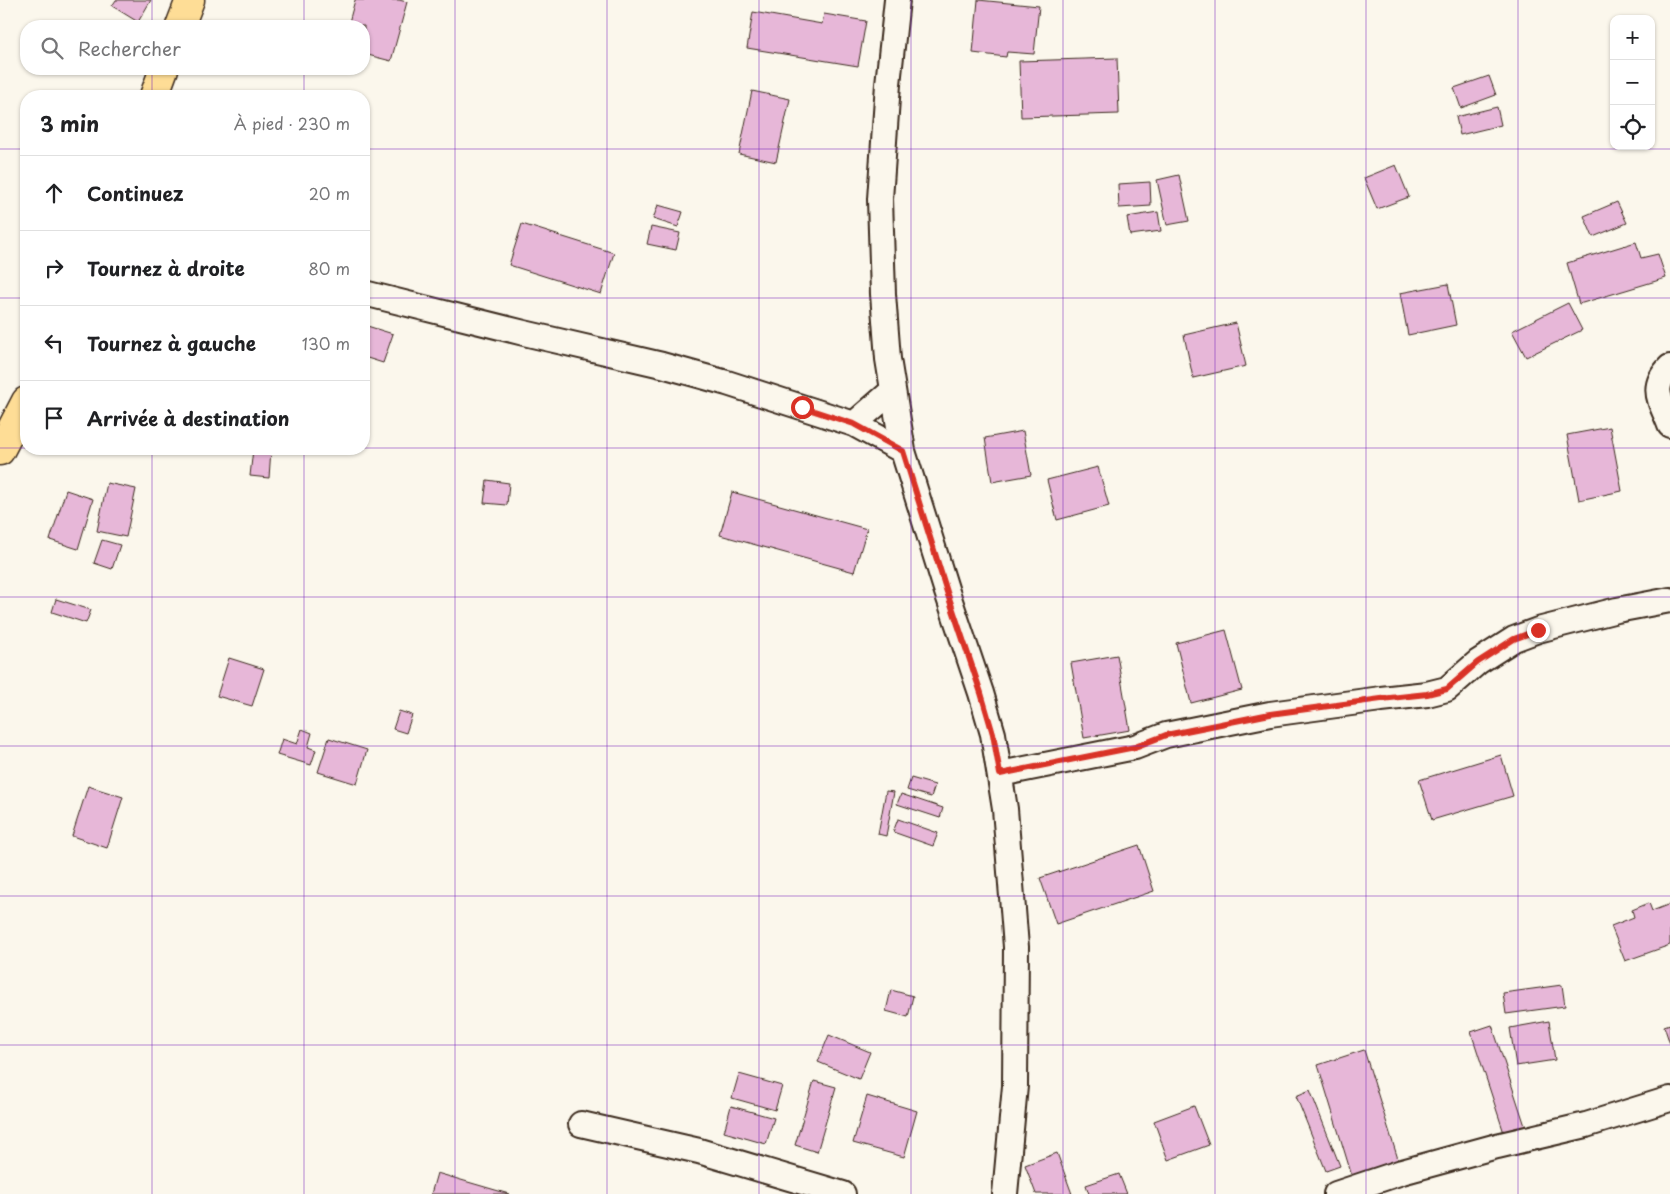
<!DOCTYPE html>
<html lang="fr">
<head>
<meta charset="utf-8">
<style>
	body { margin:0; font-family:"Playpen Sans",sans-serif; background:#f6f6f6; color:#202124 }
	.controls { position:absolute; right:15px; top:15px; display:grid; overflow:hidden; border-radius:10px; box-shadow:0 1px 4px #0004 }
	.controls button { width:45px; height:45px; display:grid; place-items:center; padding:0; border:0; border-bottom:1px solid #e0e0e0; background:#fff; color:#202124; font:25px sans-serif }
	.stop { position:absolute; width:15px; height:15px; margin:-11px; border:4px solid #d93025; border-radius:50%; background:#fff }
	.stop.end { background:#d93025; border-color:#fff; box-shadow:0 1px 5px #0008 }
	.list { margin:0; padding:0; list-style:none }
	h2 { display:flex; justify-content:space-between; align-items:center; height:65px; margin:0; padding:0 20px; font-size:21px }
	h2 small { font-size:16px; font-weight:400; color:#757577 }
	.list li { display:grid; grid-template-columns:32px 1fr auto; gap:15px; align-items:center; box-sizing:border-box; height:75px; padding:0 20px; border-top:1px solid #e0e0e0 }
	.list b { display:block; font-size:19px; white-space:nowrap }
	.list em { font-size:16px; font-style:normal; color:#757577 }
	.icon { flex:none; width:28px; height:28px; fill:none; stroke:currentColor; stroke-width:2; stroke-linecap:round; stroke-linejoin:round }
	.map { position:relative; flex:none; width:1670px; height:1194px; overflow:hidden }
	.search { position:absolute; background:#fff; box-shadow:0 1px 4px #0004; left:20px; top:20px; width:350px; height:55px; display:flex; align-items:center; gap:12px; box-sizing:border-box; padding:0 18px; border-radius:20px; color:#757577; font-size:19px }
	.panel { position:absolute; background:#fff; box-shadow:0 1px 4px #0004; left:20px; top:90px; width:350px; height:365px; border-radius:20px }
	.map>svg:first-child { display:block }
</style>
</head>
<body>
<div class="map">
<svg width="1670" height="1194" viewBox="0 0 1670 1194">
	<rect width="100%" height="100%" fill="#fbf7ec"/>
	<filter id="ink" filterUnits="userSpaceOnUse"><feTurbulence type="fractalNoise" baseFrequency=".02" numOctaves="2"/><feDisplacementMap in="SourceGraphic" scale="10" xChannelSelector="R" yChannelSelector="G"/><feConvolveMatrix kernelMatrix="1 2 1 2 8 2 1 2 1" color-interpolation-filters="sRGB"/></filter>
	<g filter="url(#ink)">
		<path fill="#e7b7d8" stroke="#3b2a1e" d="M116 0H151L138 22 112 6Z
			M355 0H399L407 2 391 61 364 54V26H348Z
			M978 0 1039 6 1034 54 1007 52 1006 57 973 53Z
			M753 12 822 24 824 14 866 21 858 66 747 48Z
			M1117 58 1119 114 1021 117 1019 61Z
			M1489 76 1496 95 1461 108 1454 88Z
			M752 91 790 99 776 162 739 154Z
			M1497 107 1501 125 1460 135 1456 117Z
			M1396 165 1409 197 1377 209 1364 178Z
			M1179 175 1189 221 1167 225 1157 180Z
			M1150 182 1151 206 1119 208 1118 184Z
			M1617 202 1627 223 1593 237 1584 216Z
			M658 205 683 212 678 227 653 219Z
			M1158 212 1161 231 1130 235 1127 217Z
			M522 224 614 253 601 294 509 265Z
			M651 227 680 233 676 250 647 244Z
			M1636 242 1641 258 1658 254 1666 278 1579 304 1567 263Z
			M1448 284 1456 325 1408 335 1400 293Z
			M1568 303 1582 330 1526 357 1512 331Z
			M1236 323 1246 366 1193 378 1184 335Z
			M364 325 393 334 383 363 364 357Z
			M1610 427 1622 491 1579 500 1567 435Z
			M1023 431 1031 475 992 482 985 438Z
			M253 449H271L269 478 250 476Z
			M1098 467 1109 506 1057 520 1047 480Z
			M487 480 509 483 507 505 484 503Z
			M107 483 136 489 126 537 97 531Z
			M66 490 93 499 78 549 50 540Z
			M732 492 867 529 854 572 720 535Z
			M102 540 120 545 112 569 94 563Z
			M56 599 91 610 86 623 52 612Z
			M1226 630 1242 690 1191 703 1176 643Z
			M1117 655 1130 730 1084 738 1071 663Z
			M229 658 264 669 252 706 217 696Z
			M399 711 412 715 406 733 393 729Z
			M302 729 312 733 308 747 316 750 311 765 277 755 282 739 297 744Z
			M329 738 367 750 357 784 318 772Z
			M1501 755 1513 796 1432 820 1419 780Z
			M911 778 935 785 931 797 907 790Z
			M88 786 123 797 107 848 72 836Z
			M886 791 894 792 886 836 878 834Z
			M901 794 943 808 940 818 897 804Z
			M898 819 938 833 933 846 893 832Z
			M1139 845 1154 891 1056 924 1040 878Z
			M1649 903 1652 911 1670 904V945L1625 961 1611 926 1634 917 1632 910Z
			M1562 985 1565 1006 1506 1014 1503 993Z
			M891 990 913 996 908 1017 886 1011Z
			M1549 1021 1555 1060 1516 1066 1510 1028Z
			M1670 1024V1044L1664 1026Z
			M1492 1025 1528 1135 1507 1142 1471 1032Z
			M829 1035 870 1052 859 1079 818 1062Z
			M1364 1050 1402 1172 1355 1186 1318 1065Z
			M739 1074 782 1086 775 1110 732 1098Z
			M814 1081 836 1087 817 1152 795 1145Z
			M1310 1090 1340 1166 1326 1171 1296 1096Z
			M867 1096 917 1111 904 1157 853 1143Z
			M731 1106 774 1118 766 1144 724 1132Z
			M1194 1106 1209 1145 1168 1160 1154 1121Z
			M1057 1153 1072 1194H1036L1025 1165Z
			M437 1173 509 1194H431Z
			M1119 1174 1127 1194H1089L1086 1185Z"/>
		<g fill="none" stroke-linecap="round" stroke-linejoin="round">
			<g stroke="#3b2a1e" stroke-width="28">
				<path id="street" d="M897 0 888 84 880 199 883 294 888 359 903 451 947 592 981 693 993 734 1005 809 1016 947 1015 1086 1005 1194
					M364 293 524 333 662 365 727 383 854 424 903 451
					M1670 367C1649 388 1661 401 1670 425
					M854 424 892 391
					M1000 774 1135 747 1166 735 1270 714 1381 699 1427 694 1447 689 1478 662 1514 639 1538 630 1617 610 1670 600
					M581 1124 699 1151 843 1194
					M1336 1194 1402 1172 1497 1146 1586 1125 1670 1099"/>
			</g>
			<g stroke="#3b2a1e" stroke-width="31">
				<path id="primary" d="M180 26 190 0
					M154 96 164 69
					M0 451 26 401"/>
			</g>
			<use href="#street" stroke="#fbf7ec" stroke-width="24"/>
			<use href="#primary" stroke="#fedd96" stroke-width="28"/>
		</g>
	</g>
	<g fill="none" stroke-linecap="round" stroke-linejoin="round" filter="url(#ink)">
		<path stroke="#d93025" stroke-width="6" d="M802 407 854 424 903 451 947 592 981 693 993 734 1000 774 1135 747 1166 735 1270 714 1381 699 1427 694 1447 689 1478 662 1514 639 1538 630"/>
	</g>
	<path fill="none" stroke="#7b2cbf" stroke-width="1" stroke-opacity="0.55" d="M152 0V26M304 0V26M455 0V1194M607 0V1194M759 0V1194M911 0V1194M1063 0V1194M1215 0V1194M1366 0V1194M1518 0V1194M152 69V96M304 69V96M0 149H26M364 149H1670M0 298H26M364 298H1670M0 448H26M364 448H1670M152 449V1194M304 449V1194M0 597H1670M0 746H1670M0 896H1670M0 1045H1670"/>
</svg>
<div class="controls">
<button>+</button>
<button>−</button>
<button><svg class="icon" aria-label="locate" viewBox="0 0 24 24"><circle cx="12" cy="12" r="6"/><path d="M12 2v4M12 18v4M2 12h4M18 12h4"/></svg></button>
</div>
<div class="stop" style="left:802px;top:407px"></div>
<div class="stop end" style="left:1538px;top:630px"></div>
<div class="search"><svg class="icon" aria-label="search" viewBox="0 0 24 24"><circle cx="10" cy="10" r="6"/><path d="M15 15l6 6"/></svg>Rechercher</div>
<section class="panel">
<h2>3 min<small>À pied · 230 m</small></h2>
<ul class="list">
<li><svg class="icon" aria-label="ahead" viewBox="0 0 24 24"><path d="M12 20V5M6 11l6-6 6 6"/></svg><div><b>Continuez</b></div><em>20 m</em></li>
<li><svg class="icon" aria-label="right" viewBox="0 0 24 24"><path d="M7 20v-9h11M14 6l5 5-5 5"/></svg><div><b>Tournez à droite</b></div><em>80 m</em></li>
<li><svg class="icon" aria-label="left" viewBox="0 0 24 24"><path d="M17 20v-9H6M10 6l-5 5 5 5"/></svg><div><b>Tournez à gauche</b></div><em>130 m</em></li>
<li><svg class="icon" aria-label="arrive" viewBox="0 0 24 24"><path d="M6 21V4h12l-3 4 3 4H6"/></svg><div><b>Arrivée à destination</b></div></li>
</ul>
</section>
</div>
</body>
</html>
